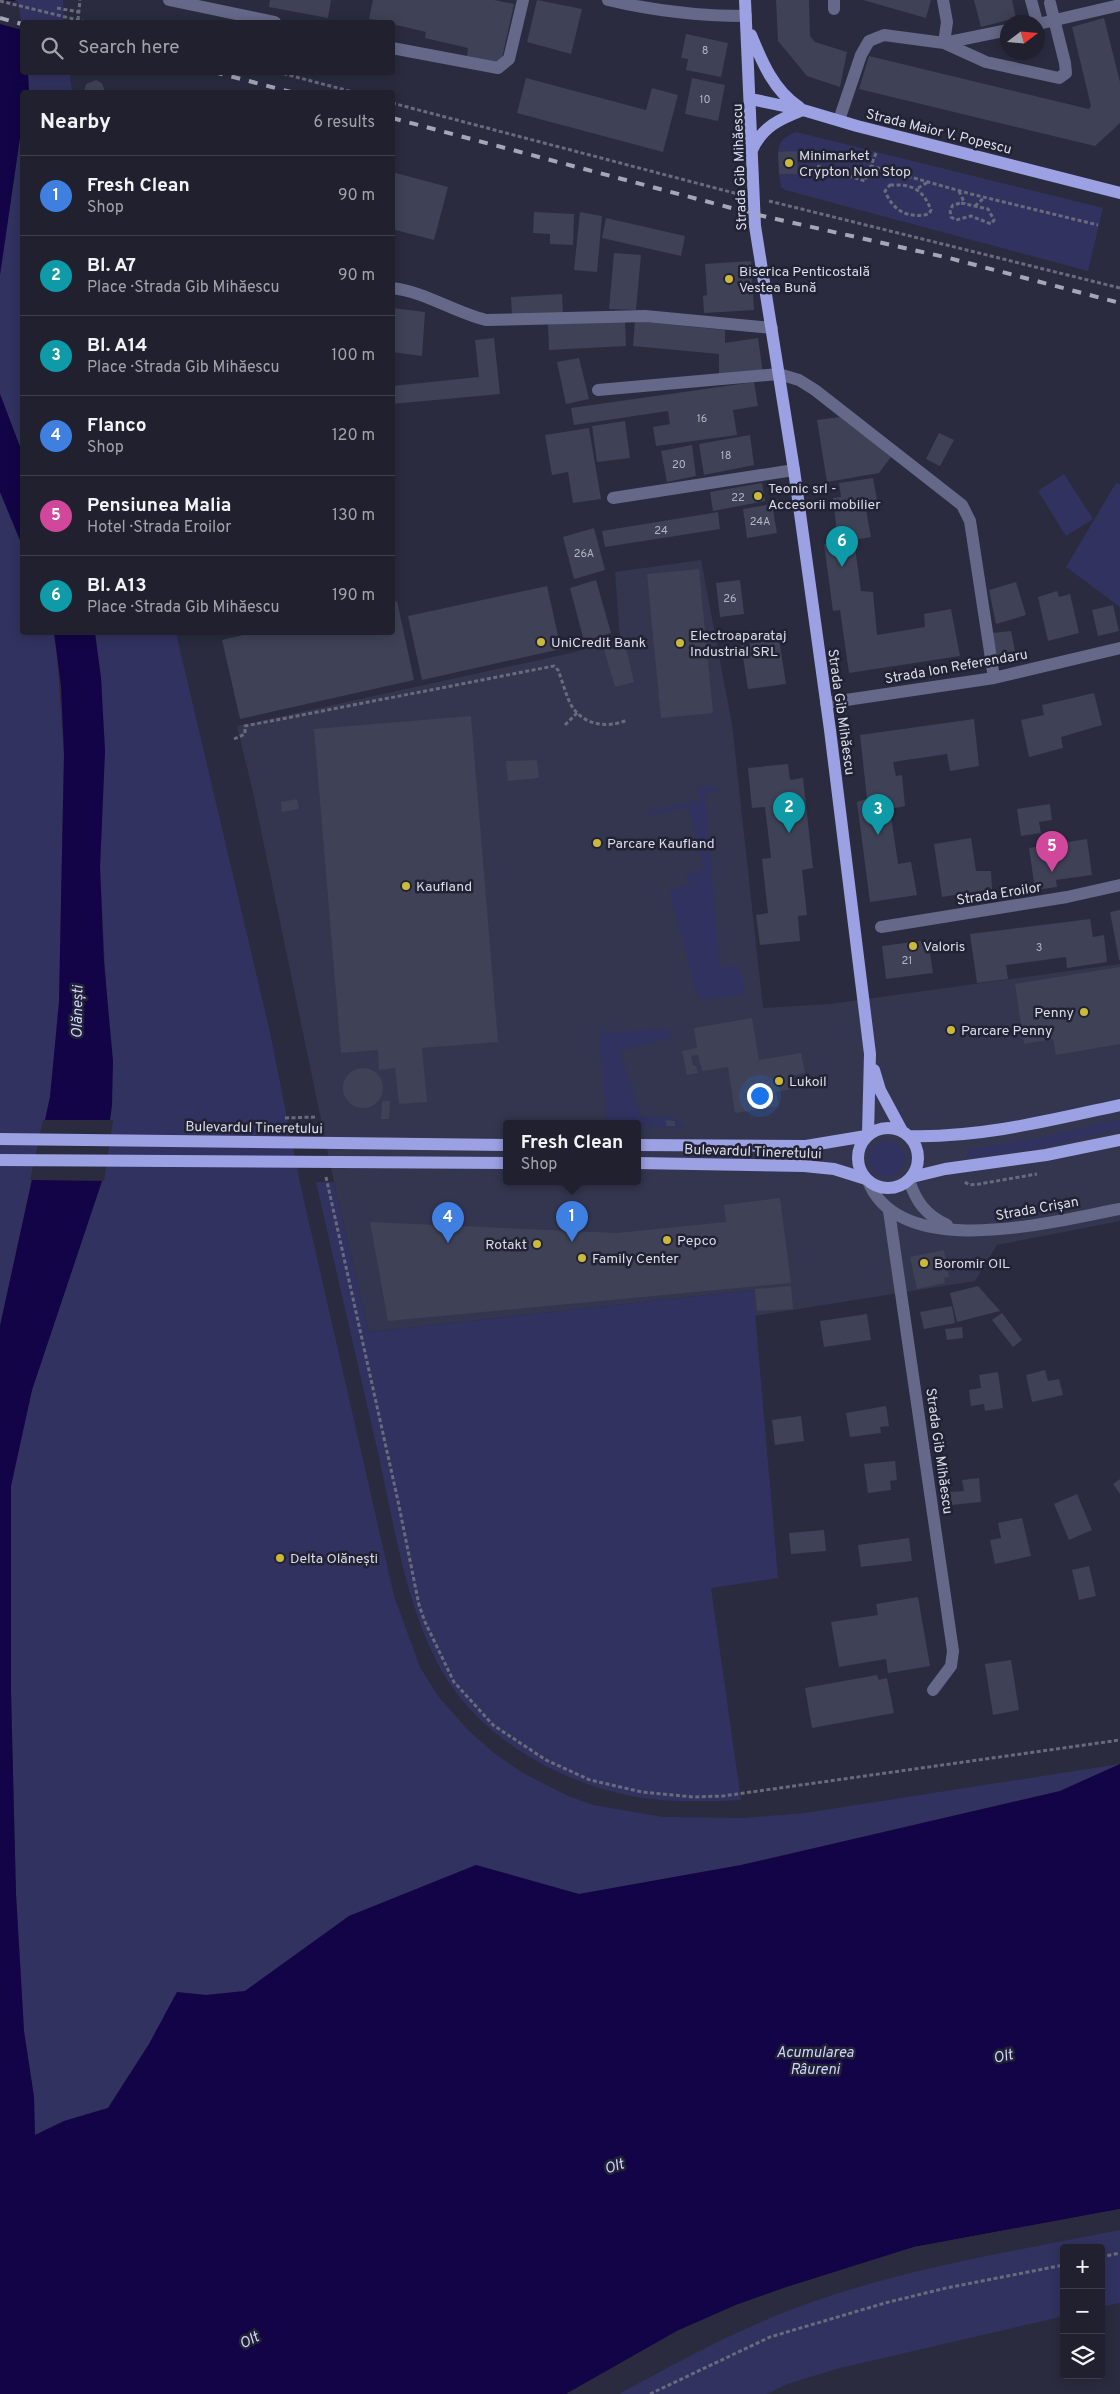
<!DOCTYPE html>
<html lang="en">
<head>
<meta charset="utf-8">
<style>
	body { margin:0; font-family:Overpass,sans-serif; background:#2d2d3b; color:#f1f3f6 }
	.controls { position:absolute; right:15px; bottom:15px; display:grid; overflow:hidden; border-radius:5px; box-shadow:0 2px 12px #0003 }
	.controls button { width:45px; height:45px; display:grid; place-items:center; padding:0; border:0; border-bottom:1px solid #3d3e4b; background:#20202f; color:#f1f3f6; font:25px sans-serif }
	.compass { position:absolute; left:1000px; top:15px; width:45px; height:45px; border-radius:50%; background:#20202f; box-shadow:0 2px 12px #0003; rotate:74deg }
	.you { position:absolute; left:759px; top:1095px; width:18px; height:18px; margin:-12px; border:4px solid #fff; border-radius:50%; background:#1a73e8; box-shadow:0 0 0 8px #1a73e833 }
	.badge { display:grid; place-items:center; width:32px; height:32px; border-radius:50%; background:#ccb939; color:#fff; font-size:16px; font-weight:700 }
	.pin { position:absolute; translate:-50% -41px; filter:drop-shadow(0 1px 2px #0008) }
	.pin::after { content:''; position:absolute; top:26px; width:18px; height:15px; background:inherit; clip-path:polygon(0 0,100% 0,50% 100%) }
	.popup { position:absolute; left:503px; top:1120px; width:138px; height:65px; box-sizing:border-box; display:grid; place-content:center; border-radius:5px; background:#20202f; filter:drop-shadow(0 1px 4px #0005); font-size:16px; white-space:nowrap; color:#a2a3aa }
	.popup b { font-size:19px; color:#f1f3f6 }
	.popup::after { content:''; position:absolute; left:50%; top:100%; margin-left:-10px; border:10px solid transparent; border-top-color:#20202f }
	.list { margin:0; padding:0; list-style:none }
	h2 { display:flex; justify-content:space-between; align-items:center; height:65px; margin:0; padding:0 20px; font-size:21px }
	h2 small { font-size:16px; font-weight:400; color:#a2a3aa }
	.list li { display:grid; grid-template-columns:32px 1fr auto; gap:15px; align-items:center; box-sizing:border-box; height:80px; padding:0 20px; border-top:1px solid #3d3e4b }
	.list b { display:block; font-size:19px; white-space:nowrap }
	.list p { margin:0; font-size:16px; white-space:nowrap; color:#a2a3aa }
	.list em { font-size:16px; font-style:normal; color:#a2a3aa }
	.icon { flex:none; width:28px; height:28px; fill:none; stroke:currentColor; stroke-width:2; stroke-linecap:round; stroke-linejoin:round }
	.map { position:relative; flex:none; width:1120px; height:2394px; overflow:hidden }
	.search { position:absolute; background:#20202f; box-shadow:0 2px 12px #0003; left:20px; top:20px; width:375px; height:55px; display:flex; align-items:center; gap:12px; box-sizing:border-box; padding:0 18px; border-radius:5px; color:#a2a3aa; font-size:19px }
	.panel { position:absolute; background:#20202f; box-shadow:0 2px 12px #0003; left:20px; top:90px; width:375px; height:545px; border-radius:5px }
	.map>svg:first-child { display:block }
</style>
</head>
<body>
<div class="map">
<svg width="1120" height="2394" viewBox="0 0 1120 2394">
	<rect width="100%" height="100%" fill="#2a2b3f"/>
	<path fill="#34364f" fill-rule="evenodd" d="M701 560 732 724 763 1008 830 1004 1120 964V1221L997 1245 975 1281 754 1316 753 1290 369 1332 334 1182 253 792 237 726 571 653 620 638 615 572ZM507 1123H637V1181H507Z"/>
	<path fill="#323260" d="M15 0H63L64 22H22V33Z
		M28 73H70L72 92H29Z
		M22 124V452L0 394V275Z
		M796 132 1103 208 1088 271 785 190 781 187 779 174 798 173 797 152H778C779 140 786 136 796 132Z
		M1064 474 1093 519 1066 536 1038 491Z
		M1116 483 1120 484V607L1066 567Z
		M0 492 22 545V632L54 633 56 641 64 754 59 1002 50 1097 0 1326Z
		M95 633H176L269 1028 300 1183 394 1596 420 1667 438 1696 467 1729 495 1754 523 1773 568 1796 593 1805 663 1817 744 1818 805 1813 1120 1764 1060 1791 741 1865 579 1894 476 1865 349 1916 245 1991 206 1995 177 1992 149 2044 108 2108 64 2121 35 2135 34 2097 24 2031 16 1894 11 1692V1486L32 1390 102 1181 112 1105 100 867 105 751 101 678Z
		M711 786 720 791 705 793 720 967 740 966 744 994 704 1000 697 996 669 890 689 885 686 874 703 869 689 807 650 816 649 812 699 800 698 787Z
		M669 1029 671 1037 620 1052 641 1117C659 1115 673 1113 685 1128L637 1127V1123H607L599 1032Z
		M1120 1119V1129L1040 1148 967 1158V1149L1038 1138Z
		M869 1159a18 18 0 1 1 36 0a18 18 0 1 1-36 0Z
		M316 1182H334L369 1332 753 1290 778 1578 711 1588 741 1800C701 1802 661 1803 622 1794 547 1777 469 1729 435 1658 404 1595 394 1525 379 1457 358 1365 337 1274 316 1182Z
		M1120 2230V2303L1101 2307V2248H1064V2316L840 2368 787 2384 767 2394H619C676 2363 732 2332 793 2309 898 2269 1010 2252 1120 2230Z"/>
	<path fill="#130447" d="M0 0H15L22 33V72L28 73 29 92H22V124L0 275Z
		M0 394 22 452V545L0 492Z
		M54 633H95L101 678 105 751 100 867 104 962 113 1061 112 1105 102 1181 32 1390 11 1486V1692L16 1894 24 2031 34 2097 35 2135 64 2121 108 2108 149 2044 177 1992 206 1995 245 1991 349 1916 476 1865 579 1894 741 1865 1060 1791 1120 1764V2209L914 2247 787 2287 736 2305 677 2331 566 2394H0V1326L50 1097 59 1002 64 754 61 686Z"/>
	<path fill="#2a2b3f" d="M0 0 18 1 22 30 0 24Z
		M43 1120H113L104 1181 30 1180Z
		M1120 2209V2211L915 2249 788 2290 737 2308 679 2333 570 2394H566L677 2331 736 2305 787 2287 914 2247Z"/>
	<path fill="#3f4156" d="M270 0H331L328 18 269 7Z
		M373 0H494L514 4 501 63 467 56 468 48 425 38 426 32 392 24V22L369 19Z
		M537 0 582 9 571 54 527 42Z
		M776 0H809L810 36 815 42 847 52 840 87 807 76 778 41Z
		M863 0H931L926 18Z
		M974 0H1012L1016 18 981 27Z
		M1104 18 1120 82V123L1095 146 859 89 869 56 1089 109 1091 106 1072 27Z
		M686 34 728 43 721 77 686 70 688 59 681 58Z
		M526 78 646 110 652 88 678 95 663 152 517 113Z
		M692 78 725 85 718 121 685 114Z
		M96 80 102 83 105 92H84L86 84Z
		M797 151 798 174H779L778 152Z
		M392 172 448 187 434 240 392 229Z
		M534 212 574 214 573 245 550 244V234L533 233Z
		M580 212 602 216 597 272 574 270Z
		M606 218 685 236 681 256 602 238Z
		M614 253 641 255 636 310 609 309Z
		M751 261 754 310 704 313 703 296 707 295 705 264Z
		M562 294 563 314 512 316 511 297Z
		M392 308 425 312 422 356 392 352Z
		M625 320 626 346 549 350 548 324Z
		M635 321 725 330V343L758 338 763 373 719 377V354L633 346Z
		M494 338 500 394 392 404V386L479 377 475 340Z
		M579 358 589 399 566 404 557 362Z
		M754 382 758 406 733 410 737 435 656 446 653 427 670 424 668 411 574 425 571 408Z
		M840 417 891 457 879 473 827 482 817 420Z
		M625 421 630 458 597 462 592 426Z
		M589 428 601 499 573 503 568 472 552 475 545 435Z
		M939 433 954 440 940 466 926 459Z
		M750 435 754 465 704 475 699 444Z
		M692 445 696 476 667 482 661 451Z
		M873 478 879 510H866L871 537 854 540 861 591 873 592 877 635 925 627 924 614 951 609 960 656 849 673 840 610 833 611 824 544 838 542 833 498 841 497 839 483Z
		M762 483 765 501 713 511 710 492Z
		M772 504 777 533 747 538 743 509Z
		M718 512 720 529 605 547 602 531Z
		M594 528 605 570 574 579 563 537Z
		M699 569 713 713 661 718 647 574Z
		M596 580 611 633 584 641 570 588Z
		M740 580 744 614 720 617 716 583Z
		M1016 582 1026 615 996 624 989 590Z
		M547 586 561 649 422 680 408 616Z
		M1057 591 1059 597 1070 594 1079 633 1048 641 1038 597Z
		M397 601 414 680 240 719 222 640 256 632H392V602Z
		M1113 605 1119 631 1098 636 1092 610Z
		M1011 631 1016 656 997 657 992 633Z
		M779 639 786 684 748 689 741 645Z
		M624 640 634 682 615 687 603 646Z
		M1094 693 1102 725 1061 737 1063 748 1029 757 1021 720 1044 715 1042 705Z
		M471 716 498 1042 422 1048 427 1102 399 1104 395 1068 379 1070 378 1050 341 1053 314 729Z
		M974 719 979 766 950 771 947 754 893 762 896 776 902 775 905 806 890 809 898 864 911 862 917 895 870 902 857 802 867 799 860 735Z
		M537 760 539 778 508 781 506 761Z
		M788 764 790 780 803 778 813 868 802 870 807 915 798 916 800 941 760 945 756 915 768 913 762 859 771 858 765 807 752 808 748 768Z
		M297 799 299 809 282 812 281 802Z
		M1050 804 1052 820 1039 822 1041 833 1021 836 1017 809Z
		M971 838 976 871H991L992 889 942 897 934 844Z
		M1087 839 1092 875 1056 880 1057 887 1035 890 1029 848Z
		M1120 910V960H1119L1110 912Z
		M1090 919 1093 937 1104 935 1107 962 1067 968 1066 957 1006 965 1008 979 977 983 970 934Z
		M928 940 933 973 886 979 882 946Z
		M1120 967V1044L1056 1055 1053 1039 1024 1044 1015 984Z
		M752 1018 759 1060 801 1053 805 1073 790 1076 792 1089 776 1092 779 1106 735 1113 728 1067 702 1071 698 1055 691 1056 693 1066H696L698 1073 687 1075 682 1051 697 1048 694 1028Z
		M343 1088a20 20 0 1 1 40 0a20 20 0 1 1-40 0Z
		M382 1101H390L389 1119H381Z
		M666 1120 675 1121V1126H666Z
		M780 1198 791 1283 388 1321 370 1222 617 1233 726 1222 724 1205Z
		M944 1250 949 1277 944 1278 945 1283 917 1289 910 1257Z
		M791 1286 793 1309 757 1311 755 1289Z
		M978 1286 1000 1311 957 1322 950 1293Z
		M952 1306 955 1323 924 1329 920 1312Z
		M1002 1313 1022 1340 1013 1347 992 1320Z
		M867 1314 871 1340 824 1347 820 1321Z
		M962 1327 963 1338 947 1340 945 1329Z
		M1045 1370 1048 1381 1059 1379 1063 1395 1032 1402 1026 1375Z
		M998 1372 1003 1408 985 1411 984 1404 971 1406 969 1390 981 1388 979 1375Z
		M886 1406 889 1426 880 1427 881 1433 850 1437 846 1413Z
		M801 1416 804 1441 775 1445 772 1420Z
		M895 1461 897 1480 890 1481 891 1490 868 1493 864 1464Z
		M979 1478 981 1502 951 1505 949 1492 964 1491 962 1480Z
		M1120 1479V1494L1113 1484Z
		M1077 1494 1092 1530 1069 1540 1054 1504Z
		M1022 1518 1031 1556 995 1564 990 1540 1001 1538 998 1523Z
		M824 1530 826 1551 791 1554 789 1533Z
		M909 1538 912 1561 861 1567 858 1545Z
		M1089 1566 1096 1596 1079 1600 1072 1570Z
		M918 1597 930 1666 888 1673 886 1659 839 1667 831 1622 878 1615 876 1604Z
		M1011 1660 1019 1710 993 1715 985 1664Z
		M877 1675 879 1680 887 1678 894 1713 812 1728 805 1688Z"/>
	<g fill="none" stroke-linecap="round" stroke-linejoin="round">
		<path stroke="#696a7b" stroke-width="3" stroke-dasharray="4 2.5" stroke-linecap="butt" d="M0 1 86 22
			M57 8 79 12
			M78 20 80 0
			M277 72 353 92
			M392 103 738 194
			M876 153 871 166 971 194 1098 225
			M807 174 817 166 865 181 871 166
			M890 185C912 184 923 189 931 210L929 214C908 219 893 211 885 191Z
			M918 188 928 182
			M959 191 965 204
			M769 201 1120 288
			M961 203 988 209 994 220 991 224 971 216 956 220 951 217 950 210 953 205Z
			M975 206 985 197
			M565 725 578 712
			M234 739 245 734V726L554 666 558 670C562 680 565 692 570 703 581 725 607 729 627 720
			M285 1118 316 1117
			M326 1177 398 1501 419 1605 425 1622 454 1682 493 1725 546 1760 590 1780 642 1792 693 1797 723 1796 1120 1740
			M965 1182 969 1185 979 1184 1037 1174
			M1101 2257 1120 2253
			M650 2394 770 2337 885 2303 946 2288 1064 2265"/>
		<path stroke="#656888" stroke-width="12" d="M169 0 275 22
			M608 0C654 11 699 16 746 16
			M834 0V9
			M943 0 947 22 944 43 986 62 1059 78 1066 73 1065 63 1050 3
			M1031 0 1037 22
			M1038 24 1120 5
			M392 48 498 68 509 59 523 0
			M839 120 861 55 869 41 884 35 944 43 1008 30
			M392 288C426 292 453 312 486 320L645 316 772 328
			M598 390 779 374 799 380 815 390 962 505 970 521 994 678
			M613 498 794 470
			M826 703 994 678 1120 648
			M881 927 1067 897 1120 885
			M909 1180C916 1202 926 1215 947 1225
			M868 1181C901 1263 1055 1221 1120 1209
			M889 1211 953 1651 951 1666 933 1690"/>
		<path stroke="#9ca1e3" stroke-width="12" d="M745 0 755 226 794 470 830 730 870 1054 868 1134
			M751 35C762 62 774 91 799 107
			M751 99 803 110 857 126 1120 193
			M752 150C763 126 780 119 803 110
			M874 1070 880 1090 902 1131
			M858 1158a30 30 0 1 1 60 0a30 30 0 1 1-60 0Z
			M909 1136C981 1138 1051 1120 1120 1105
			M0 1139 507 1145
			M637 1145 806 1146 866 1136
			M0 1160 507 1163
			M637 1163 804 1166 834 1169 866 1179
			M912 1177 945 1169 1046 1155 1120 1140"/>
		<path stroke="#a6a7b6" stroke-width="4" stroke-dasharray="9 9" stroke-linecap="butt" d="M0 18 22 24
			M214 72 291 92
			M392 118 754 214 949 258 1120 303"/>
	</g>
	<g fill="#ccb939" stroke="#212234" stroke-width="2">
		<circle cx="789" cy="163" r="5"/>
		<circle cx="729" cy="279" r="5"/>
		<circle cx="758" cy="496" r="5"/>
		<circle cx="541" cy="642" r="5"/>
		<circle cx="680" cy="643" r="5"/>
		<circle cx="597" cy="843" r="5"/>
		<circle cx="406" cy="886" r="5"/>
		<circle cx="913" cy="946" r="5"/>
		<circle cx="1084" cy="1012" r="5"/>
		<circle cx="951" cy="1030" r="5"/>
		<circle cx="779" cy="1081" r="5"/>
		<circle cx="667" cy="1240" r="5"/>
		<circle cx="537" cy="1244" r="5"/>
		<circle cx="582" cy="1258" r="5"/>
		<circle cx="924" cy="1263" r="5"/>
		<circle cx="280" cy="1558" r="5"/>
	</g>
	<g text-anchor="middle" stroke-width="5" stroke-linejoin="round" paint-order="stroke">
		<g font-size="11" fill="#b3b5c4">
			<text x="705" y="54">8</text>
			<text x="705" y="103">10</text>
			<text x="702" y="422">16</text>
			<text x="726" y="459">18</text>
			<text x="679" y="468">20</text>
			<text x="738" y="501">22</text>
			<text x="760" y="525">24A</text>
			<text x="661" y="534">24</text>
			<text x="584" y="557">26A</text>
			<text x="730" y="602">26</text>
			<text x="1039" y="951">3</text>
			<text x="907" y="964">21</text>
		</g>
		<g font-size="14" fill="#dadce9" stroke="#212234">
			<text transform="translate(939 131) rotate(14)" y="5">Strada Maior V. Popescu</text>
			<text transform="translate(739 167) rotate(-92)" y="5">Strada Gib Mihăescu</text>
			<text transform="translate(956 666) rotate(-10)" y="5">Strada Ion Referendaru</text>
			<text transform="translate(842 712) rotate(82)" y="5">Strada Gib Mihăescu</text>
			<text transform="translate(999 893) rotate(-9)" y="5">Strada Eroilor</text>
			<text transform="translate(254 1127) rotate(1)" y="5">Bulevardul Tineretului</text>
			<text transform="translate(753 1151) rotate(2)" y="5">Bulevardul Tineretului</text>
			<text transform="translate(1037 1208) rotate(-10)" y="5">Strada Crișan</text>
			<text transform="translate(940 1451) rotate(82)" y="5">Strada Gib Mihăescu</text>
		</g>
		<g font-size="14" fill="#dadce9" stroke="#212234" text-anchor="start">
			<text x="799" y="160">Minimarket<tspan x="799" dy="16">Crypton Non Stop</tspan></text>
			<text x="739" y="276">Biserica Penticostală<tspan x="739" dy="16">Vestea Bună</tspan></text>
			<text x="768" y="493">Teonic srl -<tspan x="768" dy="16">Accesorii mobilier</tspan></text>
			<text x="690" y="640">Electroaparataj<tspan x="690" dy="16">Industrial SRL</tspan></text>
			<text x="551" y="647">UniCredit Bank</text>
			<text x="607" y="848">Parcare Kaufland</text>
			<text x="416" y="891">Kaufland</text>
			<text x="923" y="951">Valoris</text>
			<text x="1074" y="1017" text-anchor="end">Penny</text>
			<text x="961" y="1035">Parcare Penny</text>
			<text x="789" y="1086">Lukoil</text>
			<text x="677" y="1245">Pepco</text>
			<text x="527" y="1249" text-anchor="end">Rotakt</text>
			<text x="592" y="1263">Family Center</text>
			<text x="934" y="1268">Boromir OIL</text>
			<text x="290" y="1563">Delta Olănești</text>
		</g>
		<g font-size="15" font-style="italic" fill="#d0d4fe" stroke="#212234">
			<text transform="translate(77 1012) rotate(-89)" y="5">Olănești</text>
			<text x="815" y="2057">Acumularea<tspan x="815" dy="17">Râureni</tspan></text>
			<text transform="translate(1003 2056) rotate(-13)" y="5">Olt</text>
			<text transform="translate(614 2166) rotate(-17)" y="5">Olt</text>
			<text transform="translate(249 2340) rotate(-27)" y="5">Olt</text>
		</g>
	</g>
</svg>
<div class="controls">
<button>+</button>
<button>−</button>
<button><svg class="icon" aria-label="layers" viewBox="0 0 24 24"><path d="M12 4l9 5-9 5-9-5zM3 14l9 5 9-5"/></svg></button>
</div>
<svg class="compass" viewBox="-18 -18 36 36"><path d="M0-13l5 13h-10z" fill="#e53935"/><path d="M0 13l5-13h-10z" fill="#a2a3aa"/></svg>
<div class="you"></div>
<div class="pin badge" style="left:572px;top:1242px;background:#3f7fe0">1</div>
<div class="popup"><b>Fresh Clean</b>Shop</div>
<div class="pin badge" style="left:789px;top:833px;background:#0f9aa8">2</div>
<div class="pin badge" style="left:878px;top:835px;background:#0f9aa8">3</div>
<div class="pin badge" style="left:448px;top:1243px;background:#3f7fe0">4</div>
<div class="pin badge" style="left:1052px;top:872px;background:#d1479c">5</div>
<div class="pin badge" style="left:842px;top:567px;background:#0f9aa8">6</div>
<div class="search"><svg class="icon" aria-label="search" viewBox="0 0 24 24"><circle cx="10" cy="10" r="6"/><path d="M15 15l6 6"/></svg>Search here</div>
<section class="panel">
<h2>Nearby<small>6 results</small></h2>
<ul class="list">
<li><span class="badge" style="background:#3f7fe0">1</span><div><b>Fresh Clean</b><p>Shop</p></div><em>90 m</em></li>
<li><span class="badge" style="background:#0f9aa8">2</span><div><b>Bl. A7</b><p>Place · Strada Gib Mihăescu</p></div><em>90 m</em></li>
<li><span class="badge" style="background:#0f9aa8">3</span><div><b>Bl. A14</b><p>Place · Strada Gib Mihăescu</p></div><em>100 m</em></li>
<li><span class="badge" style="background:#3f7fe0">4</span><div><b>Flanco</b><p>Shop</p></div><em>120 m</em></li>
<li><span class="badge" style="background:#d1479c">5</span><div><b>Pensiunea Malia</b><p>Hotel · Strada Eroilor</p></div><em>130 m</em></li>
<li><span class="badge" style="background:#0f9aa8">6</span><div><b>Bl. A13</b><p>Place · Strada Gib Mihăescu</p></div><em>190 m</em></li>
</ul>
</section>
</div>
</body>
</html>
